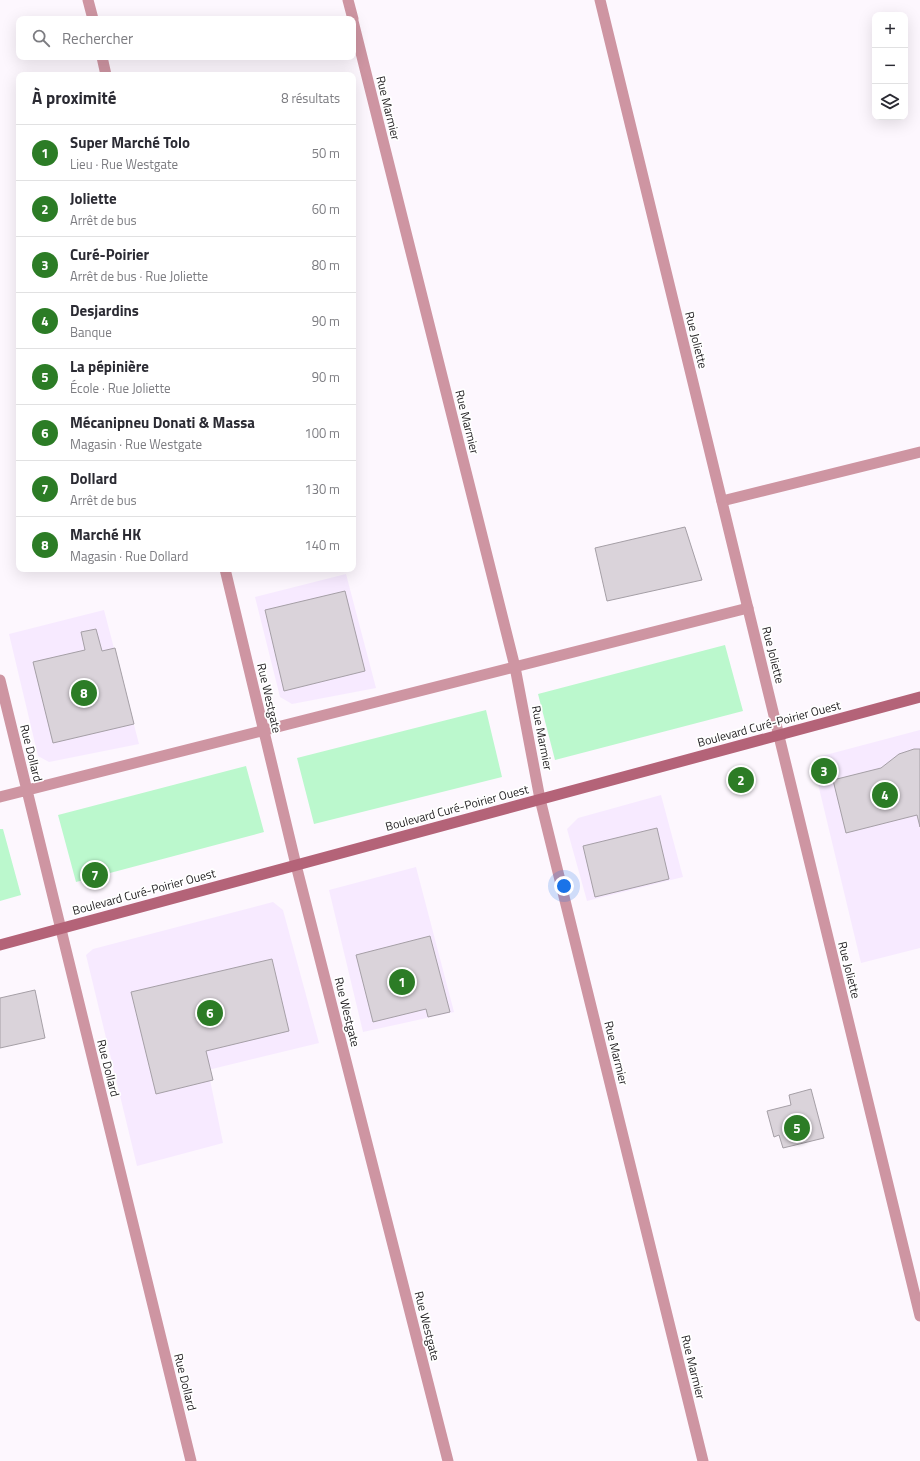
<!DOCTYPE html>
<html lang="fr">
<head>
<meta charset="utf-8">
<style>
	body { margin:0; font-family:"Titillium Web",sans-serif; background:#f7f7f7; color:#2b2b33 }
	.controls { position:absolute; right:12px; top:12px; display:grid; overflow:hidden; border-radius:8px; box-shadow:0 4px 16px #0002 }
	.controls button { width:36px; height:36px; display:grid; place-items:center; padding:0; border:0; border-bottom:1px solid #e1e1e2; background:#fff; color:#2b2b33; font:20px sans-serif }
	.you { position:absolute; left:564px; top:886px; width:14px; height:14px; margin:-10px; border:3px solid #fff; border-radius:50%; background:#1a73e8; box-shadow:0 0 0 6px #1a73e833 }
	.badge { display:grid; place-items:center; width:26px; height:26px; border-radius:50%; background:#2c7c26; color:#fff; font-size:13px; font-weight:700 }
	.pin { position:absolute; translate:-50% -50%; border:2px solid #fff; box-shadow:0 1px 4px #0006 }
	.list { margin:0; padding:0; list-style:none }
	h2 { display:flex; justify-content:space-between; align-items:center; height:52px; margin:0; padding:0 16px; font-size:17px }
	h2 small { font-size:13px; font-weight:400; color:#7c7c81 }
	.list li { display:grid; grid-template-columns:26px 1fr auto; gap:12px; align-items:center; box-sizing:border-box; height:56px; padding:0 16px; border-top:1px solid #e1e1e2 }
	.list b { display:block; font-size:15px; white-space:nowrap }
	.list p { margin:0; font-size:13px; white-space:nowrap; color:#7c7c81 }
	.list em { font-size:13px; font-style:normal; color:#7c7c81 }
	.icon { flex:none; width:22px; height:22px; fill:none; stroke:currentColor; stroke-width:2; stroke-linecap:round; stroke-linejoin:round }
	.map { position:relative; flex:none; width:920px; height:1461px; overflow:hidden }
	.search { position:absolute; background:#fff; box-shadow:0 4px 16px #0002; left:16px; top:16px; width:340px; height:44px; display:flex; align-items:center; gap:10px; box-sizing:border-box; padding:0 14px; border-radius:8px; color:#7c7c81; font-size:15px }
	.panel { position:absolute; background:#fff; box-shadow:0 4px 16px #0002; left:16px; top:72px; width:340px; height:500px; border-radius:8px }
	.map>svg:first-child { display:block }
</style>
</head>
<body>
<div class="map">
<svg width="920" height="1461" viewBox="0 0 920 1461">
	<rect width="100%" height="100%" fill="#fdf7fe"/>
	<path fill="#f7eaff" d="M346 574 376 688 292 704 280 697 255 597Z
		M104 610 139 744 49 762 38 756 9 634Z
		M920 730V948L861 963 813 763 818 757Z
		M661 795 683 877 587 901 567 829 578 818Z
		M416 867 454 1012 363 1032 329 890Z
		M273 902 283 910 319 1043 208 1070 223 1143 137 1166 86 955 93 949Z"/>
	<path fill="#bbf8cd" d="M725 645 743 711 555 760 538 694Z
		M486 710 502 777 314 824 297 758Z
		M246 766 264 832 76 882 58 815Z
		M0 829H3L21 895 0 901Z"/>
	<path fill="#dad3da" stroke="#a59fa6" d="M685 527 702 580 607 601 595 548Z
		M345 591 365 671 284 691 265 610Z
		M96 629 102 651 115 648 134 724 53 743 33 662 85 650 81 632Z
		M914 749H920V827L917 815 846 833 833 780 881 768 899 754Z
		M657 828 669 879 595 897 583 846Z
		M430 936 450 1012 428 1017 426 1009 373 1022 356 955Z
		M272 959 289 1031 206 1051 213 1080 156 1094 131 992Z
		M35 990 45 1038 0 1048V998Z
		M811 1089 824 1138 783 1148 779 1135 774 1137 767 1111 791 1105 789 1095Z"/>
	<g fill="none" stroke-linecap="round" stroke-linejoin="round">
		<path stroke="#ce95a2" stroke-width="11" d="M722 501 920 452"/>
		<path stroke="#ce95a2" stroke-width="11" d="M88 0 93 19
			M348 0 353 19
			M353 21 515 667 540 799 703 1461
			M102 57 106 75
			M225 569 296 865 448 1461
			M0 680 191 1461
			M0 797 748 608"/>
		<path stroke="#ce95a2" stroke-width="11" d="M600 0 920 1316"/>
		<path stroke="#b46378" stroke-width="11" d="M0 945 920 697"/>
	</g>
	<g text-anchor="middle" stroke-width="3.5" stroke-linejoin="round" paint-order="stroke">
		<g font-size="12" fill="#201e20" stroke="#fff">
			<text transform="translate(388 108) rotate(76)" y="4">Rue Marmier</text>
			<text transform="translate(696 340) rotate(76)" y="4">Rue Joliette</text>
			<text transform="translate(467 422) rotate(76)" y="4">Rue Marmier</text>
			<text transform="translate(773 655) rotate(76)" y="4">Rue Joliette</text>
			<text transform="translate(269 698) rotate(77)" y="4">Rue Westgate</text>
			<text transform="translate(769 724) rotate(-15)" y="4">Boulevard Curé-Poirier Ouest</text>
			<text transform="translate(542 738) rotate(79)" y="4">Rue Marmier</text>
			<text transform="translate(31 753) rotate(76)" y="4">Rue Dollard</text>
			<text transform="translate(457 808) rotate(-15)" y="4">Boulevard Curé-Poirier Ouest</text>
			<text transform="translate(144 892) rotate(-15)" y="4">Boulevard Curé-Poirier Ouest</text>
			<text transform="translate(849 970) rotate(76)" y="4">Rue Joliette</text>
			<text transform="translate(347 1012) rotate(76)" y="4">Rue Westgate</text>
			<text transform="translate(616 1053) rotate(76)" y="4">Rue Marmier</text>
			<text transform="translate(108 1068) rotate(76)" y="4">Rue Dollard</text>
			<text transform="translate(427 1326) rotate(76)" y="4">Rue Westgate</text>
			<text transform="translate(693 1367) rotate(76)" y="4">Rue Marmier</text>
			<text transform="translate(185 1382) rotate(76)" y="4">Rue Dollard</text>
		</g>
	</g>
</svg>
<div class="controls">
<button>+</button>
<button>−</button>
<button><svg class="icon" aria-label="layers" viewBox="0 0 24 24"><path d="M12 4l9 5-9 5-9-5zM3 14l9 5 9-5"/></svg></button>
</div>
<div class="you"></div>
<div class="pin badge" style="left:402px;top:982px">1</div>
<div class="pin badge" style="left:741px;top:780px">2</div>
<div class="pin badge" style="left:824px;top:771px">3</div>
<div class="pin badge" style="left:885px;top:795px">4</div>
<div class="pin badge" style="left:797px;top:1128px">5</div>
<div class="pin badge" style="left:210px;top:1013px">6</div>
<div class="pin badge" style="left:95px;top:875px">7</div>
<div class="pin badge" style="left:84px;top:693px">8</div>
<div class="search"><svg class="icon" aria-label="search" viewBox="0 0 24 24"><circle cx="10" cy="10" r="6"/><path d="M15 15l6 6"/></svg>Rechercher</div>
<section class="panel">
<h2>À proximité<small>8 résultats</small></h2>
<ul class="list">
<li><span class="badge">1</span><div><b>Super Marché Tolo</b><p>Lieu · Rue Westgate</p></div><em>50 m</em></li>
<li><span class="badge">2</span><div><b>Joliette</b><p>Arrêt de bus</p></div><em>60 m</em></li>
<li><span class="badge">3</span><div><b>Curé-Poirier</b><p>Arrêt de bus · Rue Joliette</p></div><em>80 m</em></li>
<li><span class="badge">4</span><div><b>Desjardins</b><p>Banque</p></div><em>90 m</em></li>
<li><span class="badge">5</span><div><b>La pépinière</b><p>École · Rue Joliette</p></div><em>90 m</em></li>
<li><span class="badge">6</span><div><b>Mécanipneu Donati &amp; Massa</b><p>Magasin · Rue Westgate</p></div><em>100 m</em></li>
<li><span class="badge">7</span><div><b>Dollard</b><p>Arrêt de bus</p></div><em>130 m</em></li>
<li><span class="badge">8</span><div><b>Marché HK</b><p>Magasin · Rue Dollard</p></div><em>140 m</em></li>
</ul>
</section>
</div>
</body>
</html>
